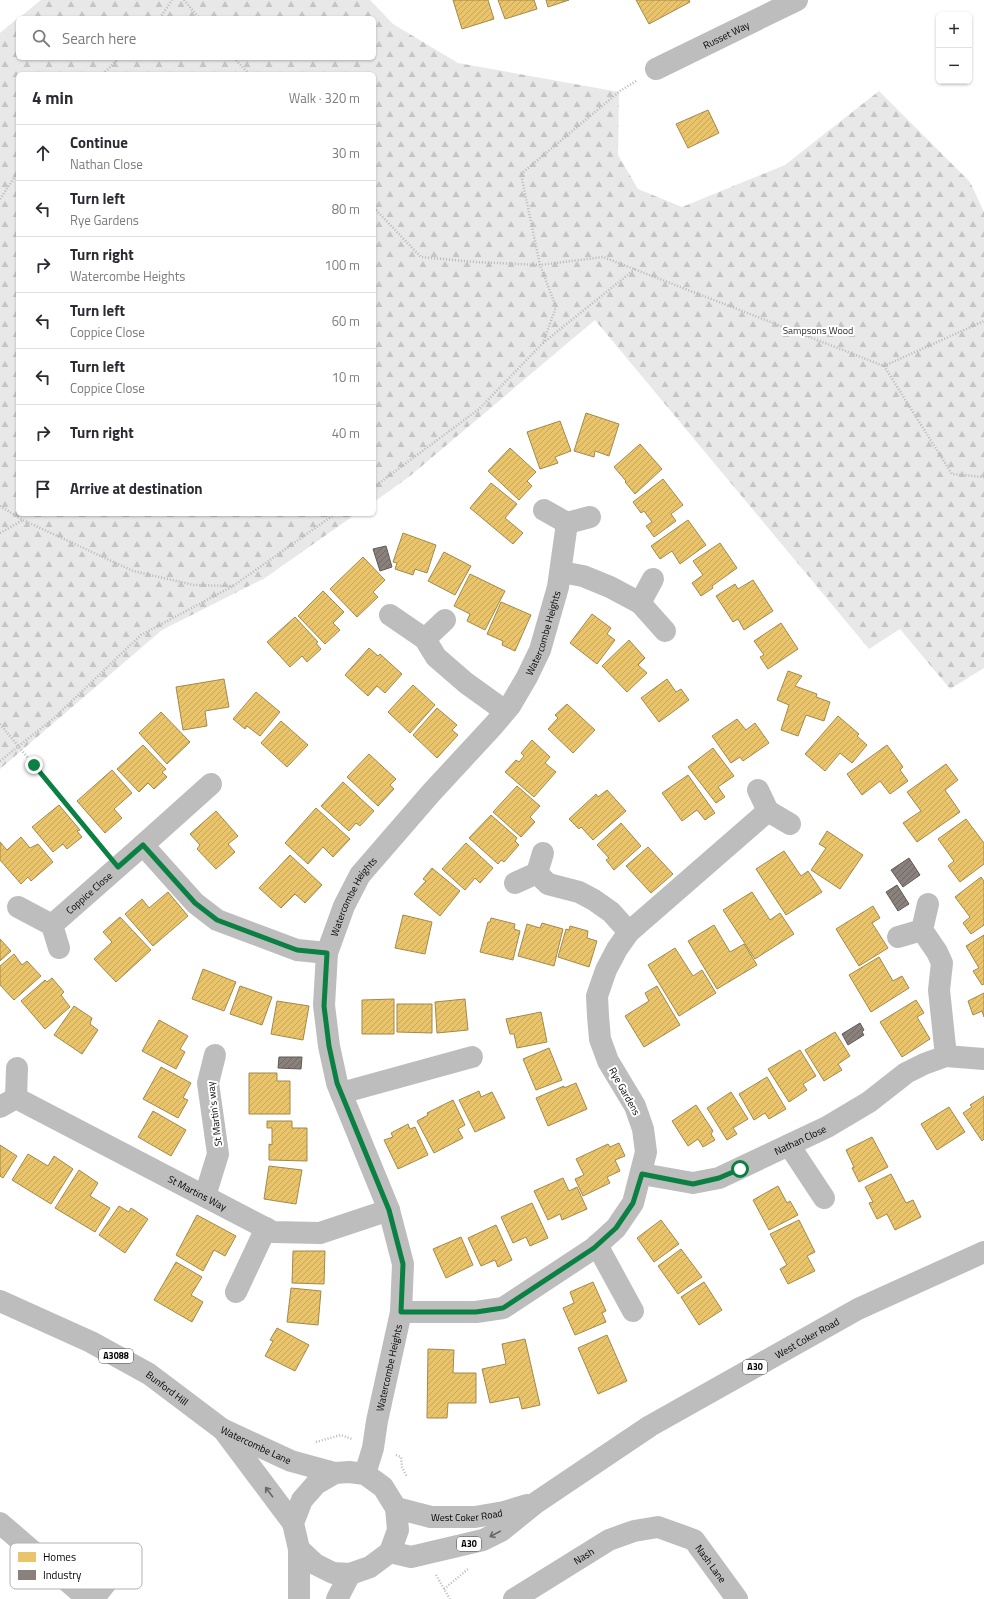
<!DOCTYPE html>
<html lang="en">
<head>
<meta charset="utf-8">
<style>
	body { margin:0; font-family:"Titillium Web",sans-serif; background:#f2f2f3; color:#2b2b33 }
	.controls { position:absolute; right:12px; top:12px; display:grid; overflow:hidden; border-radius:6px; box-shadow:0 1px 3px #0004 }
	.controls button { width:36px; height:36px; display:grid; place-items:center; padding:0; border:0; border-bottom:1px solid #e1e1e2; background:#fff; color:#2b2b33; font:20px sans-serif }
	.stop { position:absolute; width:12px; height:12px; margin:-9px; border:3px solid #0b8043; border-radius:50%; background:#fff }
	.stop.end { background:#0b8043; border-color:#fff; box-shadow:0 1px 4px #0008 }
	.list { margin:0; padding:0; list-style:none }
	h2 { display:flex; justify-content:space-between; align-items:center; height:52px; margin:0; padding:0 16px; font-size:17px }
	h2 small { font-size:13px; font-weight:400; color:#7c7c81 }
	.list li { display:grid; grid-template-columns:26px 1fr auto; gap:12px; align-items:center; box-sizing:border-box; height:56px; padding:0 16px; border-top:1px solid #e1e1e2 }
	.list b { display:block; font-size:15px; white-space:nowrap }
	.list p { margin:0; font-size:13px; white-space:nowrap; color:#7c7c81 }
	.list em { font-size:13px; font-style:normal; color:#7c7c81 }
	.icon { flex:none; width:22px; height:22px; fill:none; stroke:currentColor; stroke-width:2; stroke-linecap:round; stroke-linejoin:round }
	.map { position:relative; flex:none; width:984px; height:1599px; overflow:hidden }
	.search { position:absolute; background:#fff; box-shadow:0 1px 3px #0004; left:16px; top:16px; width:360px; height:44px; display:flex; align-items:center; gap:10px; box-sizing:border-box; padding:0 14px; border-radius:6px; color:#7c7c81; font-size:15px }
	.panel { position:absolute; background:#fff; box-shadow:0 1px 3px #0004; left:16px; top:72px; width:360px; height:444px; border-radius:6px }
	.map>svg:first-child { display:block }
</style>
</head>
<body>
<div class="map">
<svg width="984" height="1599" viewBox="0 0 984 1599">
	<defs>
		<pattern id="forest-firs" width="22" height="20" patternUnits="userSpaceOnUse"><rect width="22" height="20" fill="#e8e8e8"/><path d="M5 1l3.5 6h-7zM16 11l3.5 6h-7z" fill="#c5c5c5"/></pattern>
		<pattern id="homes-hatch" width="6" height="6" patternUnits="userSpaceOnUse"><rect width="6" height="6" fill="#e9c46a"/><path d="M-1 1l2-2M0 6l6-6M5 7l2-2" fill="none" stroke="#c6a75a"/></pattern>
		<pattern id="industry-hatch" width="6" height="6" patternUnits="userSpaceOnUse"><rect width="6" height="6" fill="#8a817c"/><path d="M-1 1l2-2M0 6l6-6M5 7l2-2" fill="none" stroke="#6e6763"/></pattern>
	</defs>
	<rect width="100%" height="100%" fill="#fff"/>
	<path fill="url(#forest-firs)" d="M41 0H370L393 24 458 63 619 92 618 155 638 189 682 207 785 165 879 91 970 182 984 212V668L950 689 900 629 869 649 595 320 410 476 374 502V74H18V514H356L265 578 162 630 0 769V33L18 18V58H374V18H19Z"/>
	<path fill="url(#homes-hatch)" stroke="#a3894a" d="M453 0H488L494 19 462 29Z
		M498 0H534L537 9 505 19Z
		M546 0H569L548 7Z
		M636 0H689L690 2 649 24Z
		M708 110 719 133 688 148 676 124Z
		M586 413 619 424 609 456 595 451 594 457 574 451Z
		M560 421 571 451 555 457 558 463 540 469 527 432Z
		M640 444 662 469 635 494 625 482 626 481 614 467Z
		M510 448 536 472 527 481 532 486 519 500 488 471Z
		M663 479 683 505 671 514 676 521 654 537 646 526 652 522 644 511 641 513 633 502Z
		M491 483 517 504 505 518 523 533 513 544 470 508Z
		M688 520 706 545 680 564 672 551 660 559 651 546Z
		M403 533 436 545 427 573 415 569 413 575 395 569 397 563 393 562Z
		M720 543 737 568 712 586 713 588 701 596 692 583 703 575 693 561Z
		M444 552 471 566 455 595 428 581Z
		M363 557 385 580 373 592 378 597 357 617 330 589Z
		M470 574 505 591 485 630 467 621 470 614 454 606Z
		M753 580 773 611 744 630 738 619 733 622 716 596 735 584 738 589Z
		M323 591 344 612 333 623 340 630 325 644 298 616Z
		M501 602 531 615 515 651 502 645 503 641 487 634Z
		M592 614 611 628 607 634 615 640 597 664 570 643Z
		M295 617 318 642 316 643 321 649 307 662 302 656 290 667 267 642Z
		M781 623 798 649 768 669 760 657 764 655 754 641Z
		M629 640 645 658 638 665 647 673 627 692 602 666Z
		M369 648 378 656 380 654 402 674 385 693 377 686 368 696 345 675Z
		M788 671 802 676 795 686 817 694 816 697 830 702 824 721 806 715 798 736 781 730 789 705 777 700Z
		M224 679 229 707 205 711 207 726 183 730 176 687Z
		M667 679 676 692 681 689 689 700 659 722 641 698Z
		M413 685 435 705 410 733 388 712Z
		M256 692 280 712 260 736 247 726 245 729 233 719Z
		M567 704 595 730 573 753 548 729 558 718 555 715Z
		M437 708 457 725 452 730 458 735 437 758 413 735Z
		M161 712 190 742 167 764 139 733Z
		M838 716 859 734 857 736 867 745 852 763 840 753 825 771 805 754Z
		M737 719 746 730 755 723 769 743 743 761 740 757 731 763 712 736Z
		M281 721 308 745 287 767 261 743Z
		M532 740 550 757 545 763 556 772 534 797 505 772 516 760 519 762 524 756 521 753Z
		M143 745 166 769 162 772 167 777 154 789 148 783 139 792 117 769Z
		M887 745 903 767 900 770 908 781 890 794 880 781 862 795 847 774Z
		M713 748 734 776 718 787 725 797 716 803 688 767Z
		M369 754 396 779 390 785 394 789 378 806 347 777Z
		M946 764 958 780 945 790 960 812 917 842 903 823 921 811 907 792Z
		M112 770 132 793 114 809 122 818 105 833 77 801Z
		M688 775 715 813 705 820 697 810 682 821 662 793Z
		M343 782 374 811 360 826 356 823 349 831 321 806Z
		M517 786 540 806 530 817 535 822 521 837 493 812Z
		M607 790 626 811 593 840 581 827 579 829 569 819 596 794 598 797Z
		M59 805 80 830 77 831 82 837 67 849 63 844 53 852 32 827Z
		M316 808 350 839 333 857 323 847 308 864 285 843Z
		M216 811 238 836 228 844 235 852 216 869 197 849 200 845 190 834Z
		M491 815 517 838 515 841 519 845 504 862 501 860 498 864 469 838Z
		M966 819 984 843V864L960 882 948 866 954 861 938 839Z
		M621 823 641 846 614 870 606 860 609 858 597 845Z
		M827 831 863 855 840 889 811 870 826 848 819 844Z
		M21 837 30 848 38 844 53 862 31 881 28 877 21 884 0 860V842L7 850Z
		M466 843 493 868 480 883 475 878 465 890 442 869Z
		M648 847 673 874 651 893 626 866Z
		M784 851 801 876 808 871 822 892 786 915 756 869Z
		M290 855 322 885 305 903 295 894 281 908 259 888Z
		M432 868 460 891 440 916 414 894 426 881 423 879Z
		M981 877 984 881V925L971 934 963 923 970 917 955 897Z
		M168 892 188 916 153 946 125 914 142 899 149 908Z
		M752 892 770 920 780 913 794 934 755 959 723 910Z
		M873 906 880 918 872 923 888 948 859 966 836 929Z
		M403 915 432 922 425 954 395 948Z
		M120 917 151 950 116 982 94 959 112 942 103 932Z
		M491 918 515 924 514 929 520 931 513 960 480 952 488 922H490Z
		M542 923 563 929 554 966 518 956 527 924 540 928Z
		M714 925 730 952 744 944 757 965 717 989 688 941Z
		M570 926 588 931 587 938 597 941 589 967 558 957 566 929 569 930Z
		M984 935V984L982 985 973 971 979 968 966 946Z
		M0 939 11 951 0 961Z
		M675 948 693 976 702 970 716 993 679 1016 648 965Z
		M14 954 22 965 27 961 41 976 14 1000 0 985V966Z
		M879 957 893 981 902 976 909 988 871 1012 849 975Z
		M203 969 236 982 224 1011 192 999Z
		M52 978 64 992 61 995 70 1007 45 1029 21 1001 45 980 47 982Z
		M240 986 272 997 262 1025 230 1014Z
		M657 986 680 1025 644 1047 625 1016 649 1001 645 993Z
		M984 993V1017L982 1011 973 1015 968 1001Z
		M394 999V1034H362V1000Z
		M465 999 468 1030 437 1033 435 1002Z
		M916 1000 924 1013 917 1017 930 1039 902 1057 880 1022Z
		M277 1001 309 1006 303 1040 271 1034Z
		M397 1004H432V1033L397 1032Z
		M74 1006 92 1018 90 1024 98 1030 82 1054 54 1035Z
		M541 1012 547 1042 517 1048 514 1034H510L506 1019Z
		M159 1020 188 1036 180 1049 185 1052 176 1069 142 1051Z
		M835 1032 850 1056 838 1064 842 1070 824 1081 805 1050Z
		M549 1048 562 1080 536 1090 523 1059Z
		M800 1050 816 1076 803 1084 807 1090 789 1102 768 1069Z
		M161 1067 191 1083 183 1098 188 1100 178 1118 143 1099Z
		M249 1073H277V1081H290V1114H249Z
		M767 1077 786 1109 769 1119 765 1113 754 1120 739 1094Z
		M576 1083 587 1109 548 1126 536 1098 564 1086V1088Z
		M479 1091 481 1097 492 1092 505 1118 475 1132 459 1100Z
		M731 1092 748 1119 733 1128 737 1134 727 1140 707 1108Z
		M984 1096V1139L982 1141 963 1113 972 1107 970 1105Z
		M453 1100 465 1125 458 1129 463 1138 434 1153 417 1121 428 1115 427 1113Z
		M696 1105 713 1131 711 1134 715 1140 703 1147 698 1139 688 1146 672 1121Z
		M949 1107 965 1132 937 1150 921 1124Z
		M153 1111 186 1130 171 1156 138 1137Z
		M267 1121H292V1128H307V1161L269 1160V1144L272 1145V1128H267Z
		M408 1124 410 1129 415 1127 428 1155 398 1169 384 1140 393 1137 391 1133Z
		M872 1137 888 1167 859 1182 852 1168 854 1167 846 1150Z
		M619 1143 625 1156 615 1160 620 1171 607 1177 610 1183 583 1196 575 1179 584 1175 576 1159 608 1144 610 1147Z
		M0 1145 17 1156 3 1178 0 1176Z
		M28 1154 48 1166 54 1156 73 1169 51 1204 12 1180Z
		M269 1166 302 1170 296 1204 264 1199Z
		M79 1170 98 1183 90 1196 110 1208 95 1232 55 1208Z
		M891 1174 906 1203 913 1200 921 1217 895 1230 887 1214 877 1219 869 1203 873 1202 865 1187Z
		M563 1178 569 1191 577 1187 587 1209 562 1220 560 1214 548 1220 534 1191Z
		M778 1186 787 1203 790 1201 798 1215 769 1230 753 1200Z
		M532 1203 548 1238 530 1246 526 1237 513 1243 501 1217Z
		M119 1206 129 1212 131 1208 148 1219 125 1253 99 1235Z
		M197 1215 236 1236 225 1256 214 1250 203 1271 176 1255Z
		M661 1220 679 1244 654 1262 637 1238Z
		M799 1220 815 1252 807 1256 815 1271 788 1284 780 1269 787 1265 770 1234Z
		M496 1225 512 1260 498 1267 495 1260 481 1266 468 1238Z
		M461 1237 473 1265 446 1278 433 1249Z
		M681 1249 702 1277 678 1294 658 1266Z
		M293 1251H325L324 1284 292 1283Z
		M176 1262 202 1277 191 1295 203 1302 192 1322 154 1300Z
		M593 1282 606 1311 602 1313 606 1322 575 1335 563 1308 574 1303 570 1292Z
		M704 1282 722 1310 699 1325 681 1297Z
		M291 1288 321 1291 318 1325 287 1322Z
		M277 1328 309 1345 295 1371 265 1356 273 1341 270 1340Z
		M607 1335 627 1381 598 1394 578 1348Z
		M525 1339 540 1405 522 1409 519 1397 490 1403 482 1369 506 1364 502 1344Z
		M428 1349 454 1350 453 1373H476V1403H448L447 1418H427Z"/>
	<path fill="url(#industry-hatch)" stroke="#615a57" d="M386 546 392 567 380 571 373 549Z
		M909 858 920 875 903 887 891 870Z
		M897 885 909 904 898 911 886 892Z
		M860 1023 864 1030 862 1032 864 1035 848 1045 842 1034Z
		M279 1057H302L301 1069 278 1068Z"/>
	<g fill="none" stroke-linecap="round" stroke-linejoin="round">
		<path stroke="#b8b8b8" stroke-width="2.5" stroke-dasharray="1 2" stroke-linecap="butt" d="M184 0 199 18
			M160 18 172 0
			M234 58 249 74
			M103 74 119 58
			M636 81 620 91 521 174 540 265 603 257 884 366 952 474 984 477
			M0 199 18 172
			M374 208 421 257 476 262 540 265 556 307 543 343 479 409 374 487
			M543 343 635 269
			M884 366 984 321
			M0 506 23 520 133 571 194 585 233 586
			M0 533 23 520
			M0 724 103 849
			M0 761 54 718 141 635 233 586 335 514
			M316 1442 341 1435 352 1439
			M396 1455 401 1457 402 1467 407 1477
			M436 1575 450 1599
			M444 1589 468 1569"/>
		<g stroke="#bdbdbd" stroke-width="22">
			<path id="s1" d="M656 69 797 0"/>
			<path d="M544 510 567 523"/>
			<path d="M561 572 583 576 610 587 640 603 665 631"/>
			<path d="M640 603 653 579"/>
			<path d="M390 615 425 639 436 657 466 683 505 711"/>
			<path d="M425 639 445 620"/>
			<path d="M758 790 768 811"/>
			<path d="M143 845 211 784"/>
			<path d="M543 853 537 873 548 884 579 892 594 900 611 912 629 932"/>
			<path d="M515 883 537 873"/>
			<path d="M928 904 922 930 937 952 942 963 939 990 946 1056"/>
			<path d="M18 907 52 925"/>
			<path d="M898 937 922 930"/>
			<path id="s2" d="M59 948 52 925 143 845 195 903 217 920 297 950 327 953"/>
			<path d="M341 1093 472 1057"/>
			<path d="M16 1098 17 1068"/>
			<path id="s3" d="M0 1107 16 1098 273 1232 320 1233 389 1210"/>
			<path d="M789 1145 824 1198"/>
			<path id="s4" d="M642 1174 693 1183 719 1178 827 1127 869 1102 906 1073 924 1064 946 1056 984 1059"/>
			<path d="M205 1196 218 1154 208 1083 215 1055"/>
			<path d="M597 1245 633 1311"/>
			<path d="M236 1292 266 1228"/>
			<path d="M401 1312H476L503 1308 594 1248 616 1228 633 1203 646 1152 643 1129 635 1106 608 1061 600 1039 598 1016 597 996 606 970 617 949 629 932 768 811 790 824"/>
			<path id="s5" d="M365 1474 373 1448 377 1421 401 1312 403 1264 389 1210 337 1083 329 1046 324 1005 327 953 344 906 360 875 431 793 493 726 510 706 527 677 540 650 558 587 567 523 590 517"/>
			<path d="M0 1523 88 1599"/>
			<path d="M93 1599 126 1558"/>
			<path id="s6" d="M514 1599 609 1540 634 1531 658 1527 694 1540 737 1599"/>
		</g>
		<path stroke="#bdbdbd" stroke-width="22" d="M299 1549V1599
			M337 1599 350 1574"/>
		<g stroke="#bdbdbd" stroke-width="22">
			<path id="s7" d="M0 1301 91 1342 149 1374 222 1429 291 1461 335 1473"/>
			<path d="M224 1431 293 1523"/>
			<path d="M349 1472 365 1474 383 1487 396 1508 398 1530 390 1552 370 1567 350 1574 333 1573 315 1564 299 1549 293 1523 302 1500 316 1484 335 1473Z"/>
			<path id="s8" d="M396 1508 431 1517H475L504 1512 527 1505"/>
			<path id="s9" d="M390 1552 411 1557 483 1540 501 1531 537 1502 650 1426 858 1309 984 1252"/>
		</g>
	</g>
	<defs><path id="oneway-shaft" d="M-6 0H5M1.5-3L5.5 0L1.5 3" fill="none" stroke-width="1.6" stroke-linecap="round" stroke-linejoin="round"/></defs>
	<g stroke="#686868">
		<use href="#oneway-shaft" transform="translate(269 1492) rotate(-127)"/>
		<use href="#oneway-shaft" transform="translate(495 1534) rotate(153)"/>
	</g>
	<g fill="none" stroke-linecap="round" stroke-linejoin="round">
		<path stroke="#0b8043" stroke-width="5" d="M34 765 118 867 143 845 195 903 217 920 297 950 327 953 324 1006 329 1046 337 1083 389 1210 403 1264 401 1312H476L503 1308 594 1248 616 1228 633 1203 642 1174 693 1184 719 1178 740 1169"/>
	</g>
	<g text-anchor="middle" stroke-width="4" stroke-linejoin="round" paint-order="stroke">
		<g fill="#fff" stroke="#4c4c4c" stroke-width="1">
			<rect x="99" y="1349" width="34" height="14" rx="3"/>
			<rect x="743" y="1360" width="24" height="14" rx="3"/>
			<rect x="457" y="1537" width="24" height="14" rx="3"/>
		</g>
		<g font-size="9" font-weight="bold" fill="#000">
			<text x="116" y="1359">A3088</text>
			<text x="755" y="1370">A30</text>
			<text x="469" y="1547">A30</text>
		</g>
		<g font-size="10" fill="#000" stroke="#fff">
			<text dy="4" stroke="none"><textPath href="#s1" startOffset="78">Russet Way</textPath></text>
			<text dy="4" stroke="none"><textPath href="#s5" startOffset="930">Watercombe Heights</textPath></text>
			<text dy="4" stroke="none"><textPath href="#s2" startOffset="73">Coppice Close</textPath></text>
			<text dy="4" stroke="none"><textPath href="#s5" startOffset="601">Watercombe Heights</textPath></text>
			<text transform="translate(625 1091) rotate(61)" y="4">Rye Gardens</text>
			<text transform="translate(214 1114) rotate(-97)" y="4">St Martin's way</text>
			<text dy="4" stroke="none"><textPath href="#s4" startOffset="168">Nathan Close</textPath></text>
			<text dy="4" stroke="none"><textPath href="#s3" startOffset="223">St Martins Way</textPath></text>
			<text dy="4" stroke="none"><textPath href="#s9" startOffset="478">West Coker Road</textPath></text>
			<text dy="4" stroke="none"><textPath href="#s5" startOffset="109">Watercombe Heights</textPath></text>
			<text dy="4" stroke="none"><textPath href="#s7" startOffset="189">Bunford Hill</textPath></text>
			<text dy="4" stroke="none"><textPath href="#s7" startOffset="295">Watercombe Lane</textPath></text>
			<text dy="4" stroke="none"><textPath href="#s8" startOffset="72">West Coker Road</textPath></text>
			<text dy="4" stroke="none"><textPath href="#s6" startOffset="82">Nash</textPath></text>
			<text dy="4" stroke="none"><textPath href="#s6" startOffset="230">Nash Lane</textPath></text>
		</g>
		<g font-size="10" fill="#2d2d2d" stroke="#fff">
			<text x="818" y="334">Sampsons Wood</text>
		</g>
	</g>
	<rect x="10" y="1543" width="132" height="46" rx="6" fill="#fff" stroke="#b2b2b2" stroke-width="1"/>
	<rect x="18" y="1552" width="18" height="10" fill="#e9c46a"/>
	<rect x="18" y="1570" width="18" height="10" fill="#8a817c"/>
	<g font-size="11" fill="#000">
		<text x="43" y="1561">Homes</text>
		<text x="43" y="1579">Industry</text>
	</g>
</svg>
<div class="controls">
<button>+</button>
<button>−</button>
</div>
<div class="stop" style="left:740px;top:1169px"></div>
<div class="stop end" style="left:34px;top:765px"></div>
<div class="search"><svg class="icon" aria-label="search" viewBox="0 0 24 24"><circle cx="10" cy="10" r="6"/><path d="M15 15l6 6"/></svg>Search here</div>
<section class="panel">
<h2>4 min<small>Walk · 320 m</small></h2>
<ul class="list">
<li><svg class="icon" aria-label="ahead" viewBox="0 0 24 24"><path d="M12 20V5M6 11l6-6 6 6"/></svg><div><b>Continue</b><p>Nathan Close</p></div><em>30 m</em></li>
<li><svg class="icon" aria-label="left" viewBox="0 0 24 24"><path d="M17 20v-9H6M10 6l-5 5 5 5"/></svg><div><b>Turn left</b><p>Rye Gardens</p></div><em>80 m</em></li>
<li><svg class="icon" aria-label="right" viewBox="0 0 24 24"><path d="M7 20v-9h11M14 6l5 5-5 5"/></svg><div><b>Turn right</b><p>Watercombe Heights</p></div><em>100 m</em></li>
<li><svg class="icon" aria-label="left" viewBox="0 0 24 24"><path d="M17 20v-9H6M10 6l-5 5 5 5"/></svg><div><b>Turn left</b><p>Coppice Close</p></div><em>60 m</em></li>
<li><svg class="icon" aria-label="left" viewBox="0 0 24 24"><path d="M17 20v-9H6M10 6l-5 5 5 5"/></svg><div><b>Turn left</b><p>Coppice Close</p></div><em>10 m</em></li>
<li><svg class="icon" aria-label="right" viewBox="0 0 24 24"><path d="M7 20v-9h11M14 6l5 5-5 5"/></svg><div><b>Turn right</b></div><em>40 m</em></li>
<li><svg class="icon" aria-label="arrive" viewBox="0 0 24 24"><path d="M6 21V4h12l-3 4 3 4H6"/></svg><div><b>Arrive at destination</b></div></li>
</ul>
</section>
</div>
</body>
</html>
